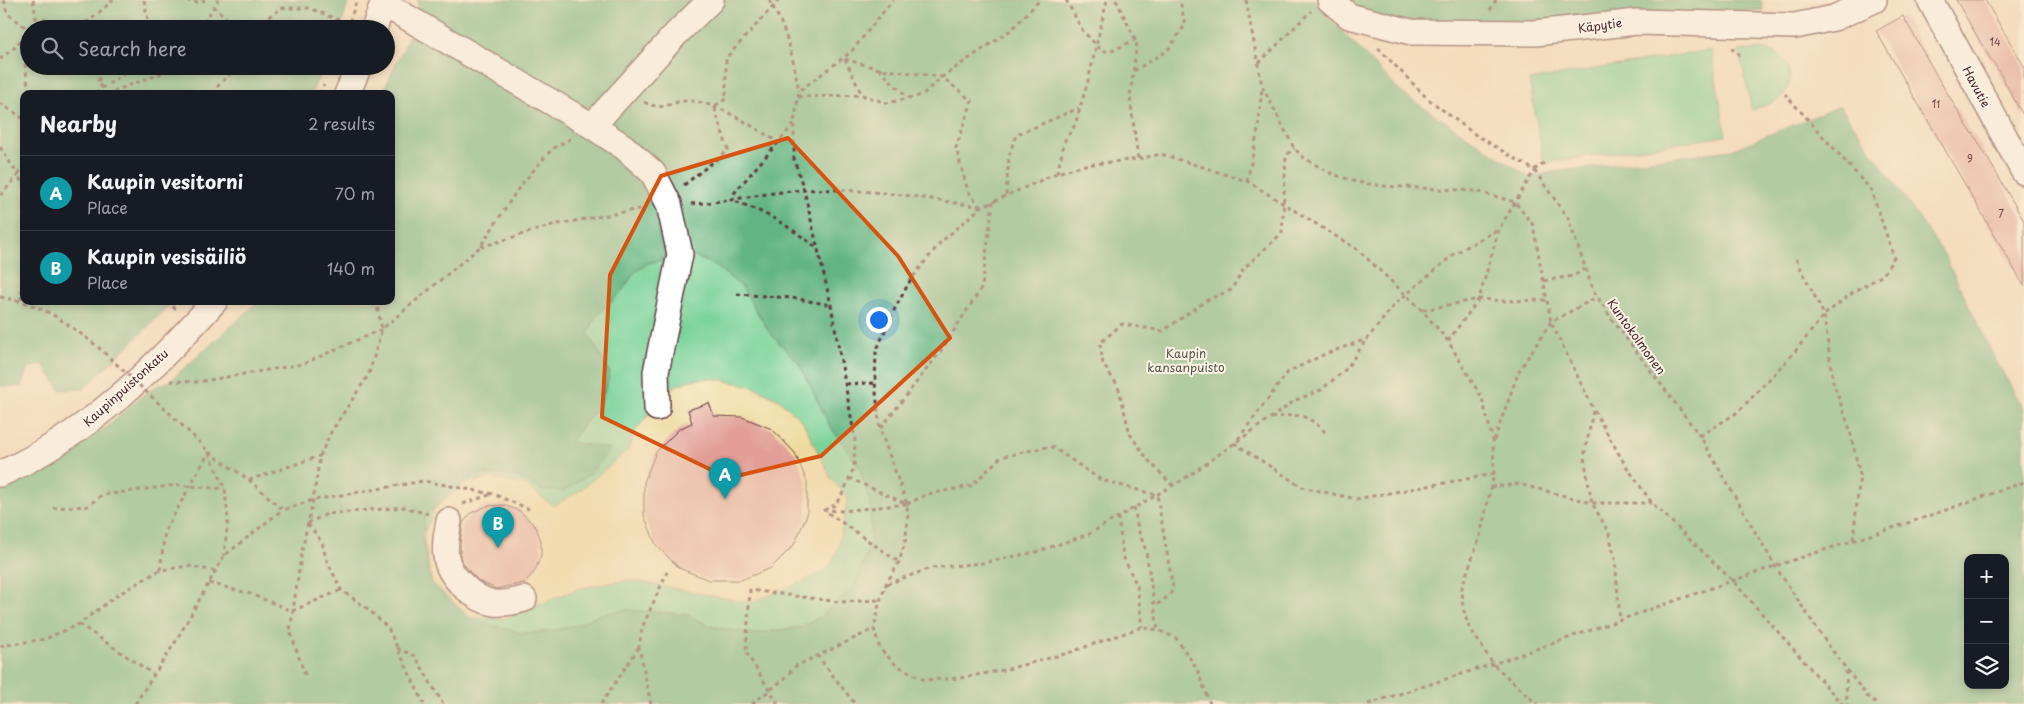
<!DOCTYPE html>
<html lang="en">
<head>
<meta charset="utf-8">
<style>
	body { margin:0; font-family:"Playpen Sans",sans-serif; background:#242831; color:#f1f3f6 }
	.controls { position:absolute; right:15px; bottom:15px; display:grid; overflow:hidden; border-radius:10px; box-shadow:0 2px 8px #0003 }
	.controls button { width:45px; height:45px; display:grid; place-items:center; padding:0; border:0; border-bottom:1px solid #363941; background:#171b24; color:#f1f3f6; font:25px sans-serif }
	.you { position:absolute; left:878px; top:319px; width:18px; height:18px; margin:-12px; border:4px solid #fff; border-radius:50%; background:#1a73e8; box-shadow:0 0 0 8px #1a73e833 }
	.badge { display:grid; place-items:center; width:32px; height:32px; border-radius:50%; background:#ea580c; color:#fff; font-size:16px; font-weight:700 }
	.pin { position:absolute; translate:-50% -41px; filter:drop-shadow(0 1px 2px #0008) }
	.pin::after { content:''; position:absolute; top:26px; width:18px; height:15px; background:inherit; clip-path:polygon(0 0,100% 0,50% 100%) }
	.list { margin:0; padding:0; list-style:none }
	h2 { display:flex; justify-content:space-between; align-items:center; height:65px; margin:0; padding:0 20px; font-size:21px }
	h2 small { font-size:16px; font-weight:400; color:#9ea1a6 }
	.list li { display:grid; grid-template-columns:32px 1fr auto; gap:15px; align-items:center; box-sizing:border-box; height:75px; padding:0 20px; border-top:1px solid #363941 }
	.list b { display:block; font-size:19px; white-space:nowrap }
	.list p { margin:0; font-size:16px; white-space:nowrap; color:#9ea1a6 }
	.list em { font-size:16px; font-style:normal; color:#9ea1a6 }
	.icon { flex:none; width:28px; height:28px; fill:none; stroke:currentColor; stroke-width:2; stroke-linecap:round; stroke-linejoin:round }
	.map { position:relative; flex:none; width:2024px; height:704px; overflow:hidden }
	.search { position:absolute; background:#171b24; box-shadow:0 2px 8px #0003; left:20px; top:20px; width:375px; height:55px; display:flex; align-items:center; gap:12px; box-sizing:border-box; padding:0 18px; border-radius:28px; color:#9ea1a6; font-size:19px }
	.panel { position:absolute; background:#171b24; box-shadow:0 2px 8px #0003; left:20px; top:90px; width:375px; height:215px; border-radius:10px }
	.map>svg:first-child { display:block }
</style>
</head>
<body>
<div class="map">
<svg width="2024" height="704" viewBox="0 0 2024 704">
	<rect width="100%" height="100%" fill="#fcf5e5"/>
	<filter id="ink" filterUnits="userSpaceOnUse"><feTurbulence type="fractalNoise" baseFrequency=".02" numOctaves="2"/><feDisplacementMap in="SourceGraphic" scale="10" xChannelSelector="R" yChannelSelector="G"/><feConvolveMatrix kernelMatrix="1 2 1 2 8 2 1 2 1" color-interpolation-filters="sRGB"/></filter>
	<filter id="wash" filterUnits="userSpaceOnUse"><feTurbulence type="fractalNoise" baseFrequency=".0096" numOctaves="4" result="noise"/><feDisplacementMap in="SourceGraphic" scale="20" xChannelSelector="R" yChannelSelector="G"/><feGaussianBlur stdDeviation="1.12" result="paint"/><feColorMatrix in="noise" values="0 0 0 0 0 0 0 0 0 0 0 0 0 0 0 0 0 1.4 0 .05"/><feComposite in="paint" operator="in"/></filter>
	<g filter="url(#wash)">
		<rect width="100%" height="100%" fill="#f4dcbd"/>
		<path fill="#79d39a" stroke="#627962" d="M1760 49C1765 50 1772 51 1776 53 1790 61 1795 82 1784 94 1776 103 1763 106 1752 110L1739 51Z
			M1711 50 1726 136 1544 163 1529 80Z
			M690 254 717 267 742 287 770 333 799 363 829 424 860 468 871 506 870 545 854 588 820 617 801 627 754 634 710 626 685 614 626 610 601 614 577 625 546 632 521 633 470 619 430 583 423 540 425 515 477 474 519 477 542 490 590 473 610 449 570 442 601 402 610 373 588 334 595 318 622 291 634 273 648 263Z"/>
		<path fill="#62b582" stroke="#566a56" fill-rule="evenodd" d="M0 0H349L340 29H29V66H324L311 94H24V301H174L84 389 60 390 43 364 28 368 21 387 0 386Z
			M418 0H1316L1324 13 1403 94 1529 177 1553 172 1731 150 1840 106 1944 254 1996 361 2024 409V704H0V485C33 473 80 447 108 426 128 410 146 387 170 381L259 301H391V94H382L417 19ZM690 254 717 267 742 287 770 333 799 363 829 424 860 468 871 506 870 545 854 588 820 617 801 627 754 634 710 626 685 614 626 610 601 614 577 625 546 632 521 633 470 619 430 583 423 540 425 515 477 474 519 477 542 490 564 491 590 474 610 449 570 442 601 402 610 373 588 334 595 318 622 291 634 273 648 263ZM1968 558H2005V685H1968Z
			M1342 0H1761L1763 10 1658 15 1524 27 1441 26 1364 15Z"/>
		<path fill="#eeda9e" stroke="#9c7c64" d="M711 378 752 386 779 399 803 422 831 478 848 498 838 549 829 568 811 578 751 603 629 580 580 588 503 619 470 617 432 582 423 535 435 508 465 484 490 478 526 485 553 506 578 492 628 450 636 430 670 388 690 380Z"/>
		<g id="blocks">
			<path fill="#e19d96" d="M1956 0H1985L2024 66V117L1993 61 1992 62Z
				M1903 16 1938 78 1972 134 1973 133 2024 221V286L1876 31Z
				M709 403 714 416 742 417 772 429 795 453 807 482V515L794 545 771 568 741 580H709L679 568 656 545 644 515V482L656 452 679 429 692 423 688 410Z
				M504 505 520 511 536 527 541 541V555L535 571 524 583 496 589 479 581 468 570 461 559 460 544 463 523 471 513 487 506Z"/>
		</g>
	</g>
	<g filter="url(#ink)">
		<use href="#blocks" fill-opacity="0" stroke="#643b41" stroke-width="1"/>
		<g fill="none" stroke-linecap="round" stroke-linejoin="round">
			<g stroke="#643b41" stroke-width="28">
				<path id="minor" d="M1330 0 1349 16 1411 32 1535 33 1637 22 1795 26 1834 18 1874 0
					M1930 0 2024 172
					M383 6 398 12 592 126 624 147 653 173 669 204 680 254 656 372 657 408
					M374 29 384 0
					M347 94 359 66
					M592 126 676 34 711 0
					M0 474C86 436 153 370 215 301
					M449 521C447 533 444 544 446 556 448 576 474 600 494 603 505 604 514 602 524 599"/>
			</g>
			<path stroke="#643b41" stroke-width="3" stroke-dasharray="4 4" stroke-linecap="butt" d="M4 0 7 13 29 30
				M33 0 37 24
				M144 0 150 29
				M187 0 192 3 205 0
				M769 0C787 29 793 58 799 91
				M1066 0 1083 31 1102 51H1112L1136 39
				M1116 0 1137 43 1130 97 1138 159
				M1246 0 1262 86 1294 148 1304 158 1330 173 1356 182 1383 186 1476 191 1515 202 1533 225 1551 322 1594 410 1624 463 1652 503 1733 581 1842 704
				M213 6 239 29
				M1490 10 1496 0
				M31 29 44 19 64 29
				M71 29C87 25 101 11 113 0
				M200 29 218 0
				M260 29 261 22 282 8H310L352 26
				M347 29 357 0
				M22 40 29 94
				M1378 48 1427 98 1473 133 1534 170 1568 218 1593 290 1611 318 1700 436 1775 566 1828 645 1867 696 1878 704
				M1731 48 1740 55
				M0 59 15 47 29 31
				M845 59 879 69 942 77 972 101 956 148 968 191 980 207
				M845 59 862 95
				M1259 63 1311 11
				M154 66 160 74
				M879 69 908 98
				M1134 71 1168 50 1185 25 1180 0
				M217 87 238 66
				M102 88 98 81 107 66
				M96 94 102 88 138 66
				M106 94 160 74 171 66
				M320 94 324 85
				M798 97 862 95 887 103 922 95 942 77 1011 30 1040 0
				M644 102C666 113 669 100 689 101 717 101 754 128 778 142
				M0 103 24 119
				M794 124 735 192 731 200C767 212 787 225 817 248
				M0 147 18 175 0 196
				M24 164 18 175 24 187
				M1534 170 1544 163
				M1057 173 1065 140 1075 125 1088 81 1107 0
				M1247 181 1258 130 1262 88
				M684 185 728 150 714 106 726 99V58L779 0
				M1006 195 1009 156 1016 135 1079 108
				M691 204C729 202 767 192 805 190 864 188 922 197 980 207
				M481 247 553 225 645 208
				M1796 259 1824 315 1833 382 1849 427 1860 475 1853 540
				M1544 281 1573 276 1585 269
				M737 294 792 298 831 305
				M0 297C45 305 63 320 98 347
				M21 300 24 268
				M167 301 176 310
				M1423 310 1479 299 1505 301 1546 300
				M1448 341 1479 299 1499 229 1534 171
				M170 381 197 382 303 364 382 329 480 247 520 186 552 149 570 139
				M846 384 875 383
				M1593 411 1584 457 1592 503 1609 533 1615 559 1620 620
				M1271 418C1298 414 1305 412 1325 432
				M181 424 209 452 249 480 283 510 313 500 424 481 493 494 529 509
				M881 428 940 352 982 287 993 201
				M1700 436 1738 412 1793 354 1824 315 1855 291 1883 275 1894 257 1871 190 1785 94
				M1238 439 1288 372 1325 354 1367 339 1395 304 1454 254 1499 229
				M1494 440 1519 371 1551 322 1597 297
				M1234 443 1302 487 1356 499 1494 474
				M209 453 225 489 228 519 224 556
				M849 478 907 504 842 511 824 510 899 562
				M249 480 320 456
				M1173 486 1148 460 1130 434 1118 386 1103 364 1100 343 1122 324 1163 331 1207 300 1231 290 1244 268 1282 233 1286 156 1294 148
				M1491 487 1519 484 1592 503H1652
				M463 504 492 494
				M907 504 928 494 971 486 1001 457 1051 446 1101 480 1157 495 1173 588 1170 595 1155 606
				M1134 507 1138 529 1146 551 1158 630
				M53 508 88 506 102 495 177 485 225 489
				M824 510 835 505 844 491 854 467 855 439 831 305 804 190 794 159V123L799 91 851 52 893 0
				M1118 517 1123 556 1137 586 1142 627
				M308 523 327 514 404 507 428 514
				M308 524 322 542 326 558 341 590 368 609 388 628 424 704
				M160 570 165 531 209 452
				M209 583 251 594 292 611 341 590
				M887 584 931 568 982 563 1036 552 1089 534 1184 479 1296 400 1321 390 1346 369 1367 339
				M79 624 153 674
				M0 646 45 639 79 624 119 594 160 570 189 566 215 571
				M397 648 415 656 443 704
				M817 655 855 704
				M1846 671 1847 704
				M305 675 290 631 302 550 313 500 320 456 331 432 369 374 382 329 376 301
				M135 704 176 641 224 556 282 510
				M601 704 639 647
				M651 704 639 647 642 628 667 572
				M752 704 783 680 796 666 874 629
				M778 704 746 652 750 590 840 602 880 600
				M1210 704 1197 669 1176 638 1158 630 1142 627 1068 653 1004 670 960 678 925 680 896 665 880 649 874 629 879 604 886 584 899 562 905 543 908 520 907 504 880 429 875 383 876 352 892 314 911 279 940 243 981 207 1057 173 1085 165 1138 159 1161 154 1247 181 1358 250 1422 310 1448 341 1482 398 1493 441 1494 474 1480 536 1462 587 1463 607 1468 625 1493 664 1537 704
				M1368 704 1493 664 1775 566 1929 516 2024 482"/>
			<use href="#minor" stroke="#fff" stroke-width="25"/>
			<path stroke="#643b41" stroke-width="3" stroke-dasharray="4 4" stroke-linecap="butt" d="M98 347 181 424"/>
		</g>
	</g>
	<path d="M0 0H2024V704H0ZM788 138 898 256 950 338 821 456 728 478 602 417 610 275 661 176Z" fill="#f4dcbd" fill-opacity=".55" fill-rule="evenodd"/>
	<path fill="none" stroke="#d8530f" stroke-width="4" stroke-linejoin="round" d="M788 138 898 256 950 338 821 456 728 478 602 417 610 275 661 176Z"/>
	<g text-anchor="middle" stroke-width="4" stroke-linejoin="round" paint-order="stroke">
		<g font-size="10" fill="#703e46">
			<text x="1995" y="46">14</text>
			<text x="1936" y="108">11</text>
			<text x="1970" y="163">9</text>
			<text x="2001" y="218">7</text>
		</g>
		<g font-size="12" fill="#4a1f2b" stroke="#fcf5e5">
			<text transform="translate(1600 26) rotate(-8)" y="4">Käpytie</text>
			<text transform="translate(1976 87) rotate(62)" y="4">Havutie</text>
			<text transform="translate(1636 337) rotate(54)" y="4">Kuntokolmonen</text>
			<text transform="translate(126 388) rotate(-42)" y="4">Kaupinpuistonkatu</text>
		</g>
		<g font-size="12" fill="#58554c" stroke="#fcf5e5">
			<text x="1186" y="358">Kaupin<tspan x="1186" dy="14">kansanpuisto</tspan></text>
		</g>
	</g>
</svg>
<div class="controls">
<button>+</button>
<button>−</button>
<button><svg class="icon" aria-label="layers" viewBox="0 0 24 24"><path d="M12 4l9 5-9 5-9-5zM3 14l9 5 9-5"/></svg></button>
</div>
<div class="you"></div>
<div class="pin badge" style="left:725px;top:499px;background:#0f9aa8">A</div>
<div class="pin badge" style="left:498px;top:548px;background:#0f9aa8">B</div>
<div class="search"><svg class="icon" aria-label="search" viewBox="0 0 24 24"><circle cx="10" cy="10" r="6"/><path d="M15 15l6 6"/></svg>Search here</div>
<section class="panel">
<h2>Nearby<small>2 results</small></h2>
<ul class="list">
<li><span class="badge" style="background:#0f9aa8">A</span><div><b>Kaupin vesitorni</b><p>Place</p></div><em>70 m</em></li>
<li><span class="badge" style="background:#0f9aa8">B</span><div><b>Kaupin vesisäiliö</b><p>Place</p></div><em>140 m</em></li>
</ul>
</section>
</div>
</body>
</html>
